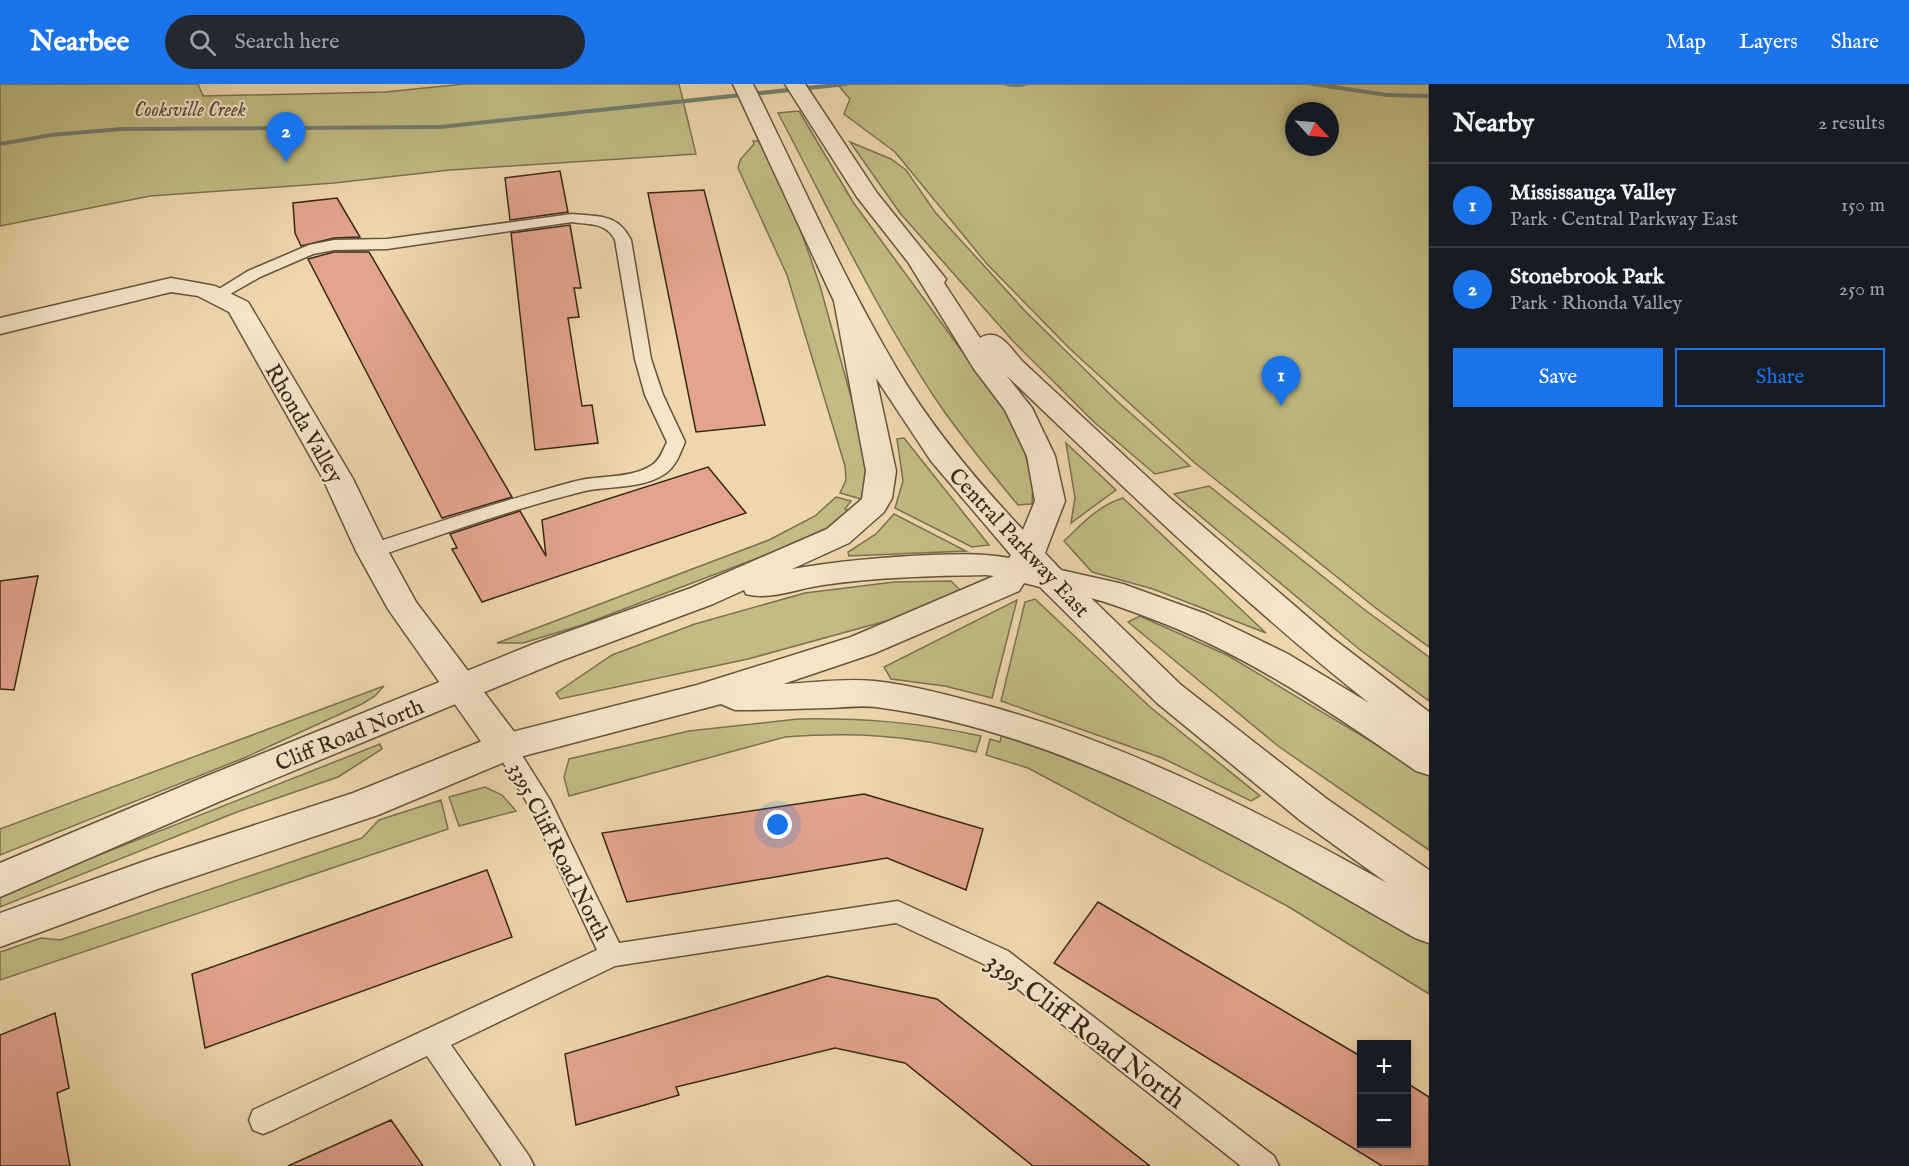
<!DOCTYPE html>
<html lang="en">
<head>
<meta charset="utf-8">
<style>
	body { margin:0; font-family:"IM FELL English",serif; background:#242831; color:#f1f3f6 }
	.controls { position:absolute; right:18px; bottom:18px; display:grid; overflow:hidden; border-radius:0px; box-shadow:0 3px 9px #0003 }
	.controls button { width:54px; height:54px; display:grid; place-items:center; padding:0; border:0; border-bottom:2px solid #363941; background:#171b24; color:#f1f3f6; font:30px sans-serif }
	.compass { position:absolute; left:1285px; top:18px; width:54px; height:54px; border-radius:50%; background:#171b24; box-shadow:0 3px 9px #0003; rotate:116deg }
	.you { position:absolute; left:778px; top:741px; width:21px; height:21px; margin:-15px; border:4px solid #fff; border-radius:50%; background:#1a73e8; box-shadow:0 0 0 9px #1a73e833 }
	.badge { display:grid; place-items:center; width:39px; height:39px; border-radius:50%; background:#1a73e8; color:#fff; font-size:20px; font-weight:700 }
	.pin { position:absolute; translate:-50% -50px; filter:drop-shadow(0 2px 3px #0008) }
	.pin::after { content:''; position:absolute; top:32px; width:21px; height:18px; background:inherit; clip-path:polygon(0 0,100% 0,50% 100%) }
	.list { margin:0; padding:0; list-style:none }
	h2 { display:flex; justify-content:space-between; align-items:center; height:78px; margin:0; padding:0 24px; font-size:26px }
	h2 small { font-size:20px; font-weight:400; color:#9ea1a6 }
	.list li { display:grid; grid-template-columns:39px 1fr auto; gap:18px; align-items:center; box-sizing:border-box; height:84px; padding:0 24px; border-top:2px solid #363941 }
	.list b { display:block; font-size:22px; white-space:nowrap }
	.list p { margin:0; font-size:20px; white-space:nowrap; color:#9ea1a6 }
	.list em { font-size:20px; font-style:normal; color:#9ea1a6 }
	.actions { display:flex; gap:12px; padding:18px 24px }
	.actions a { flex:1; padding:14px 0; border:2px solid #1a73e8; border-radius:0px; text-align:center; font-size:21px; color:#1a73e8 }
	.actions .main { background:#1a73e8; color:#fff }
	.icon { flex:none; width:33px; height:33px; fill:none; stroke:currentColor; stroke-width:2; stroke-linecap:round; stroke-linejoin:round }
	.map { position:relative; flex:none; width:1429px; height:1082px; overflow:hidden }
	header { display:flex; align-items:center; gap:36px; box-sizing:border-box; height:84px; padding:0 30px; background:#1a73e8; color:#fff }
	header strong { font-size:28px }
	nav { display:flex; gap:33px; margin-inline-start:auto; font-size:21px }
	.search { width:420px; height:54px; background:#242831; display:flex; align-items:center; gap:15px; box-sizing:border-box; padding:0 21px; border-radius:33px; color:#9ea1a6; font-size:22px }
	main { display:flex }
	aside { flex:1; background:#171b24 }
	.map>svg:first-child { display:block }
</style>
</head>
<body>
<header>
<strong>Nearbee</strong>
<div class="search"><svg class="icon" aria-label="search" viewBox="0 0 24 24"><circle cx="10" cy="10" r="6"/><path d="M15 15l6 6"/></svg>Search here</div>
<nav><a>Map</a><a>Layers</a><a>Share</a></nav>
</header>
<main>
<div class="map">
<svg width="1429" height="1082" viewBox="0 0 1429 1082">
	<rect width="100%" height="100%" fill="#eed7ab"/>
	<filter id="stains"><feTurbulence type="fractalNoise" baseFrequency=".00333" numOctaves="4"/><feColorMatrix values="0 0 0 0 .2 0 0 0 0 .09 0 0 0 0 .02 0 0 0 .5 -.17"/></filter>
	<radialGradient id="worn" r=".72"><stop offset=".6" stop-color="#630" stop-opacity="0"/><stop offset="1" stop-color="#630" stop-opacity=".3"/></radialGradient>
	<path fill="#c0bc84" stroke="#7c7250" stroke-width="1.5" fill-rule="evenodd" d="M0 0H198L203 12 385 8 464 0H679L696 70 450 86 334 99 150 112 0 142Z
		M837 0H1429V563L1377 525 1195 379 1070 265 987 180 895 68 844 30 850 15ZM1294 27H1330V63H1294Z
		M799 27 853 118 1003 323 1025 368 1033 402 1032 420 1018 421C990 387 961 353 937 317 876 226 829 125 778 29Z
		M753 57H760L801 147 820 202 867 370 866 404 861 415 840 409 846 396 845 382 787 191 738 84 740 76 754 60Z
		M850 58 891 75 906 86 935 128 1026 228 1118 318 1190 382 1155 390 1094 338 1013 257 900 129Z
		M904 354 989 461 972 463 895 424 903 397 897 355Z
		M1066 359 1116 406 1071 439 1075 414Z
		M1209 402 1365 526 1429 573V617L1359 565 1174 410Z
		M836 413 851 417 845 425 852 428 843 437 818 451 582 541 523 559H497L769 456 815 432Z
		M1123 414 1266 549 1153 505 1092 488 1064 457C1082 440 1099 421 1123 414Z
		M894 430 966 467 849 472 848 468 876 450Z
		M951 497 960 506 908 531 748 575 560 615 556 609 612 571 695 540 805 509 894 498Z
		M1035 515 1150 623 1260 712 1251 717 1162 674 1001 617 1025 518Z
		M1017 516 992 614 945 602 891 595 884 583Z
		M1140 532 1227 571 1429 692V766L1278 662 1128 538Z
		M384 602 375 612 362 620 244 674 0 771V745Z
		M798 635C863 634 917 638 981 652L976 668C909 651 853 648 785 653L569 712 564 693 569 675 689 647Z
		M1002 650 1178 715 1429 853V910L1289 823 1028 684 986 671 990 655 1000 658Z
		M380 660 382 665 338 693 237 728 0 823V810Z
		M485 703 502 711 516 727 459 742 449 713Z
		M441 716 448 745 0 896V868L41 854 60 856 362 754 379 736Z"/>
	<g fill="none" stroke-linecap="round" stroke-linejoin="round">
		<path fill="#727f70" fill-rule="evenodd" d="M826 0H851L847 2 440 45 122 47 51 53 0 62V58L51 49 122 43 440 41Z
			M1002 0H1030C1024 4 1008 4 1002 0Z
			M1308 0H1327L1387 9 1429 10V14L1387 13 1312 2Z"/>
	</g>
	<path fill="#e3a48e" stroke="#38271b" stroke-width="1.5" d="M560 87 568 128 510 136 505 94Z
		M704 106 765 341 696 348 648 109Z
		M337 114 360 153 334 154 301 162 295 149 293 119Z
		M570 141 581 204H574L579 233 568 234 582 322 592 321 598 359 535 366 511 149Z
		M334 168H369L512 413 442 434 308 175Z
		M708 383 746 429 482 518 452 465 457 464 450 450 520 427 546 472 542 436Z
		M38 492 14 606 0 605V497Z
		M864 710 983 745 966 806 887 774 627 818 602 749Z
		M487 786 512 853 205 964 192 890Z
		M1098 818 1362 973V1059H1407V999L1429 1013V1082H1382L1054 879Z
		M827 892 937 915 1150 1082H1033L905 979 835 964 676 1003 679 1011 576 1041 565 970Z
		M55 929 69 1004 57 1009 70 1082H0V951Z
		M391 1036 423 1082H288Z"/>
	<g fill="none" stroke-linecap="round" stroke-linejoin="round">
		<g stroke="#66533f" stroke-width="3">
			<path id="service" d="M572 130C599 133 617 129 631 156L651 275 663 311 685 358C680 369 677 381 666 389 642 406 608 401 581 408 513 425 446 449 379 472L372 474 365 472 362 467 365 462C435 439 505 416 576 397 600 391 631 395 652 381 660 376 663 366 667 358L645 311 635 275 615 156C606 138 590 141 572 138L387 165 334 166 313 170 260 193 225 213H213L211 210 248 187 309 161 334 156 387 155Z
				M505 654 513 657 550 716 619 859 898 817 1008 867 1274 1072 1279 1082H1241L990 883 896 839 615 882 451 961 529 1072 534 1082H502L427 972 273 1046 263 1050 253 1046 249 1036 253 1026 597 866 532 727 494 663 497 657Z"/>
		</g>
		<g stroke="#66533f" stroke-width="3">
			<path id="minor" d="M171 194 215 202 248 218 353 395 388 467 416 518 518 653 523 663 518 673 505 677 492 673 388 525 356 467 323 395 229 228 198 212 171 208 0 250V234Z"/>
		</g>
		<g stroke="#66533f" stroke-width="3">
			<path id="tertiary" d="M733 0H753C800 95 843 194 897 285 932 344 976 396 1023 446L1035 417 1027 372 1005 326 974 285 908 178 857 113 785 0H805L877 109 946 195 944 199 980 254C999 242 1011 265 1022 277L1171 415 1331 553 1429 628V691L1416 687C1331 628 1245 569 1147 533 1128 526 1110 519 1091 514L1181 601 1327 715 1429 786V859L1415 854C1247 758 1071 649 876 623 859 621 842 624 826 624 796 625 765 626 735 626L721 620 512 675 378 731 158 805 0 863V829L148 776 353 709 492 653 697 601 851 553 994 492 986 491C932 492 877 493 823 501 799 504 770 517 746 510L744 506 713 520 560 577 223 716 0 813V779L197 696 536 559 691 504 827 445 862 415 866 387 834 217ZM1006 291C1124 404 1241 517 1369 619L1288 570 1206 530 1123 500 1061 486 1045 469 1065 417 1055 372 1032 324ZM876 294 931 377 1011 471 1009 474C983 469 958 470 931 471 884 473 838 477 792 485L849 459 884 428 892 414 896 387ZM1024 499 1040 503 1157 619 1301 737 1387 799C1260 728 1130 661 989 622 952 612 912 601 874 597 844 594 812 599 783 600L875 569 1019 507Z"/>
		</g>
		<use href="#service" fill="#f4e5c8" fill-rule="evenodd"/>
		<use href="#minor" fill="#f4e5c8" fill-rule="evenodd"/>
		<use href="#tertiary" fill="#f4e5c8" fill-rule="evenodd"/>
	</g>
	<g text-anchor="middle" stroke-width="4.5" stroke-linejoin="round" paint-order="stroke">
		<g font-size="20" font-style="italic" fill="#504c3e" stroke="#f4e5c8">
			<text x="190" y="32">Cooksville Creek</text>
		</g>
		<g font-size="22" fill="#38271b" stroke="#f4e5c8">
			<text transform="translate(305 339) rotate(60)" y="8">Rhonda Valley</text>
			<text transform="translate(1020 458) rotate(47)" y="8">Central Parkway East</text>
			<text transform="translate(349 650) rotate(-22)" y="8">Cliff Road North</text>
			<text transform="translate(560 767) rotate(63)" y="8">3395 Cliff Road North</text>
		</g>
		<g font-size="27" fill="#38271b" stroke="#f4e5c8">
			<text transform="translate(1086 946) rotate(37)" y="9">3395 Cliff Road North</text>
		</g>
	</g>
	<rect width="100%" height="100%" filter="url(#stains)"/>
	<rect width="100%" height="100%" fill="url(#worn)"/>
</svg>
<div class="controls">
<button>+</button>
<button>−</button>
</div>
<svg class="compass" viewBox="-18 -18 36 36"><path d="M0-13l5 13h-10z" fill="#e53935"/><path d="M0 13l5-13h-10z" fill="#9ea1a6"/></svg>
<div class="you"></div>
<div class="pin badge" style="left:1281px;top:322px">1</div>
<div class="pin badge" style="left:286px;top:78px">2</div>
</div>
<aside>
<h2>Nearby<small>2 results</small></h2>
<ul class="list">
<li><span class="badge">1</span><div><b>Mississauga Valley</b><p>Park · Central Parkway East</p></div><em>150 m</em></li>
<li><span class="badge">2</span><div><b>Stonebrook Park</b><p>Park · Rhonda Valley</p></div><em>250 m</em></li>
</ul>
<div class="actions"><a class="main">Save</a><a>Share</a></div>
</aside>
</main>
</body>
</html>
